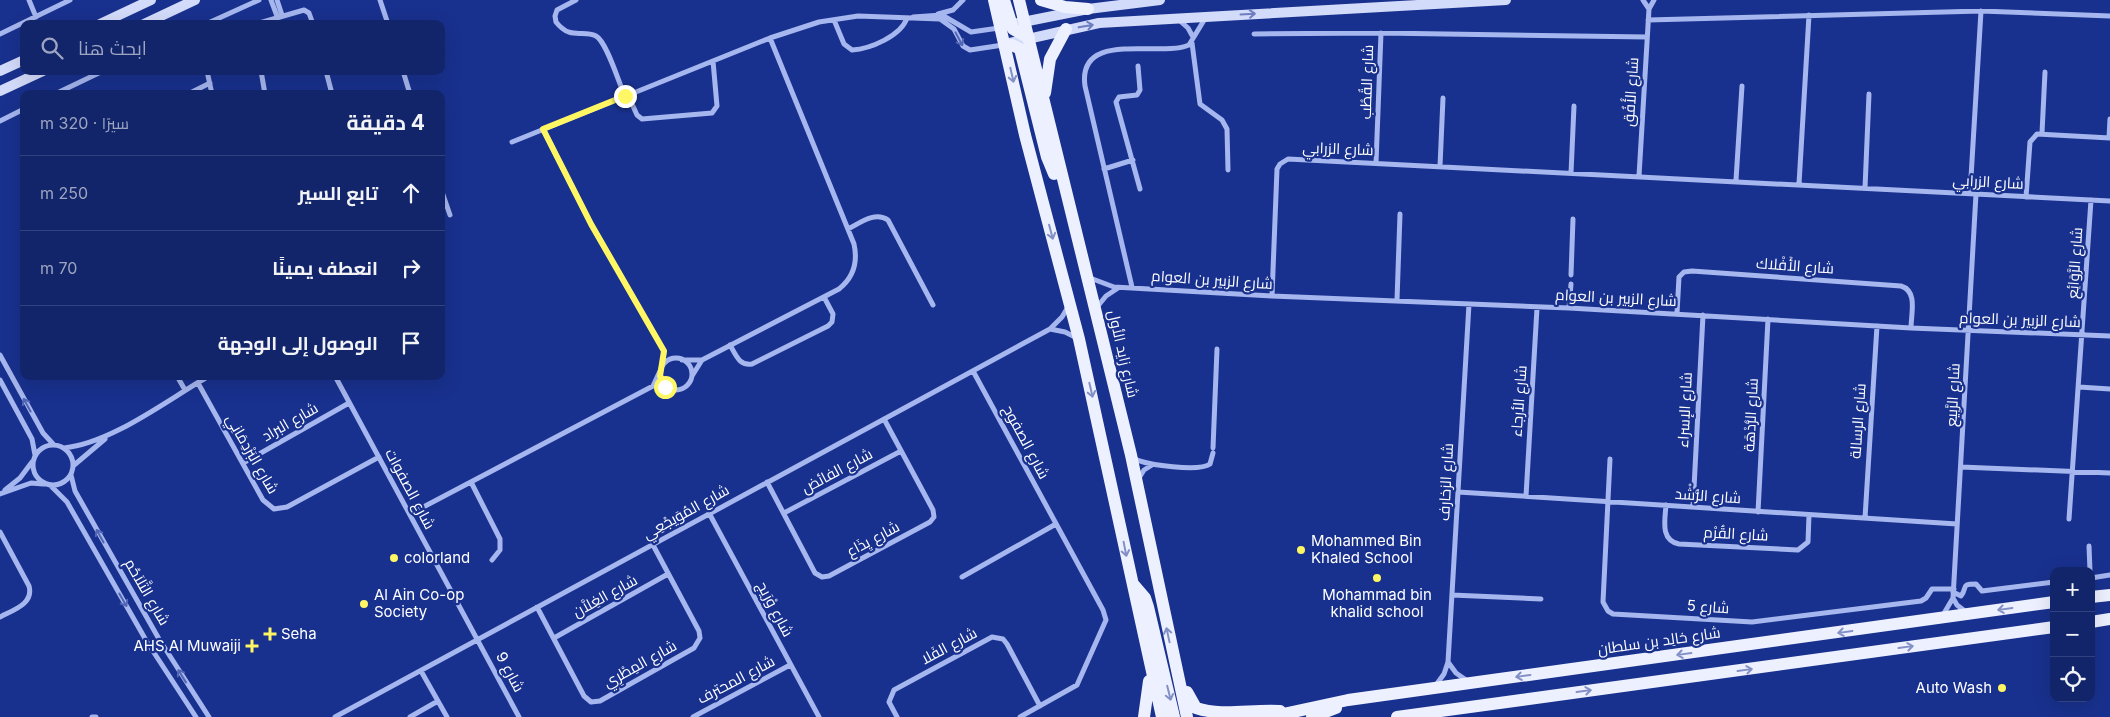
<!DOCTYPE html>
<html lang="ar">
<head>
<meta charset="utf-8">
<style>
	body { margin:0; font-family:Inter,Cairo,sans-serif; background:#203172; color:#f1f3f6; direction:rtl }
	.controls { position:absolute; right:15px; bottom:15px; display:grid; overflow:hidden; border-radius:10px; box-shadow:0 5px 20px #0002 }
	.controls button { width:45px; height:45px; display:grid; place-items:center; padding:0; border:0; border-bottom:1px solid #32427e; background:#13256a; color:#f1f3f6; font:25px sans-serif }
	.stop { position:absolute; width:15px; height:15px; margin:-11px; border:4px solid #fff663; border-radius:50%; background:#fff }
	.stop.end { background:#fff663; border-color:#fff; box-shadow:0 1px 5px #0008 }
	.list { margin:0; padding:0; list-style:none }
	h2 { display:flex; justify-content:space-between; align-items:center; height:65px; margin:0; padding:0 20px; font-size:21px }
	h2 small { font-size:16px; font-weight:400; color:#9da5c1 }
	.list li { display:grid; grid-template-columns:32px 1fr auto; gap:15px; align-items:center; box-sizing:border-box; height:75px; padding:0 20px; border-top:1px solid #32427e }
	.list b { display:block; font-size:19px; white-space:nowrap }
	.list em { font-size:16px; font-style:normal; color:#9da5c1 }
	.icon { flex:none; width:28px; height:28px; fill:none; stroke:currentColor; stroke-width:2; stroke-linecap:round; stroke-linejoin:round }
	.map { position:relative; flex:none; width:2110px; height:717px; overflow:hidden; direction:ltr }
	.search { position:absolute; background:#13256a; box-shadow:0 5px 20px #0002; left:20px; top:20px; width:425px; height:55px; display:flex; align-items:center; gap:12px; box-sizing:border-box; padding:0 18px; border-radius:10px; color:#9da5c1; font-size:19px }
	.panel { position:absolute; background:#13256a; box-shadow:0 5px 20px #0002; left:20px; top:90px; width:425px; height:290px; border-radius:10px; direction:rtl }
	.map>svg:first-child { display:block }
</style>
</head>
<body>
<div class="map">
<svg width="2110" height="717" viewBox="0 0 2110 717">
	<rect width="100%" height="100%" fill="#19318e"/>
	<g fill="none" stroke-linecap="round" stroke-linejoin="round">
		<path stroke="#a6b6ee" stroke-width="5" d="M29 0 36 17
			M271 0 277 16
			M277 0 282 15
			M380 0 388 24
			M576 0 557 10 555 16 556 22C571 41 582 29 596 36 607 42 619 84 625 96
			M1643 0 1649 9
			M938 14 953 10 963 0
			M913 17 942 15 971 32 999 28
			M834 20 844 44 852 50C870 49 901 36 907 18
			M1179 20 1188 28 1193 37
			M1648 20 1981 11 2110 16
			M206 24 259 0
			M256 24 304 10 309 13 313 24
			M0 34 70 0
			M1254 34 1381 33 1647 37
			M1192 43 1200 104 1222 120 1227 129 1228 170
			M1138 66 1140 90 1137 95 1119 97 1116 102 1140 189
			M207 71 212 94
			M261 71 265 94
			M326 71 332 94
			M403 71 410 94
			M55 94 103 71
			M188 94 210 83
			M628 95 637 115 642 119 712 113 717 106 713 61
			M0 121 24 109
			M543 129 591 224 664 351 663 365
			M2042 133 2045 72
			M2109 138 2110 119
			M512 142 770 38 819 22 858 16 940 19 954 29 963 46 970 50 1003 45
			M1376 163 1381 33
			M1440 166 1443 98
			M1104 169 1133 160
			M1571 173 1574 106
			M1639 176 1649 9 1654 0
			M1736 180 1742 86
			M1799 184 1809 15
			M1865 188 1869 94
			M441 189 450 215
			M1970 194 1981 11
			M2026 197 2030 142 2037 134 2110 138
			M848 229C860 223 875 211 888 220L933 305
			M1571 275 1573 219
			M1090 278 1114 287 1272 296 1569 308 1911 328 2110 336
			M1132 287 1085 86C1077 29 1160 58 1189 45L1206 17
			M1272 296 1277 169 1280 164 1288 159 2110 201
			M1397 300 1400 214
			M1097 307 1106 296 1118 288
			M1569 308 1571 284
			M1677 313 1679 277 1684 272 1692 271 1901 286C1918 291 1911 314 1911 328
			M1050 329 1065 332 1075 337
			M730 345C736 355 739 366 752 364L828 326 832 322 833 314 824 297
			M0 355 43 433 54 445
			M660 374a16 16 0 1 1 32 0a16 16 0 1 1-32 0Z
			M682 360H702L839 289C854 277 858 262 854 244L770 38
			M973 371 1103 610 1106 620 1077 685 1020 717
			M177 376 185 390
			M335 376 519 717
			M692 376 702 360
			M0 380 32 439 35 455
			M198 383 263 500 274 509 287 507 379 457
			M2079 387 2110 389
			M33 465a20 20 0 1 1 40 0a20 20 0 1 1-40 0Z
			M64 448C112 443 167 400 209 376
			M1213 448 1217 349
			M1135 459C1147 465 1199 472 1210 464L1213 453
			M1610 459 1603 602 1608 611 1613 614 1752 622 1921 601 1926 598 1932 589H1954
			M243 463 349 403
			M73 466 105 439
			M1961 467 2110 473
			M71 475 75 491 159 639 209 717
			M1139 478 1144 470 1152 465
			M471 482 500 539V550L492 560
			M767 482 815 573 822 577 829 576 930 522 934 517 933 510 884 419
			M51 486 67 502 147 642 196 717
			M5 490 20 478 32 462
			M1458 492 1957 524
			M0 494 31 483 43 484
			M1526 496 1537 308
			M1666 505C1665 520 1660 540 1679 544L1798 550 1808 542 1809 515
			M1693 507 1703 315
			M1758 512 1768 319
			M709 513 819 717
			M784 513 901 451
			M410 514 653 386 660 371
			M1865 518 1877 326
			M2069 519 2091 200
			M0 532 29 586C34 604 13 610 0 617
			M2089 546 2090 571
			M962 577 1056 524
			M2091 578 2110 575
			M1953 592 1961 596C1968 587 1960 584 1976 584L1982 591 2054 582
			M1452 595 1541 599
			M1953 598 1957 605 1966 612
			M537 607 584 696 591 702 600 701 694 648 700 638 699 631 653 545
			M1943 615 1953 598 1976 194
			M554 638 668 574
			M1448 662 1456 673 1466 680
			M421 671 447 717
			M1436 685 1444 674 1448 662 1469 304
			M92 717H96
			M335 717 1050 329 1062 317 1068 307
			M410 717 438 701
			M693 717 790 665
			M897 717 889 702 894 690 992 637 1003 639 1007 644 1040 706"/>
		<path stroke="#d3dbfa" stroke-width="10" d="M1018 23 1088 9 1160 0
			M100 24 151 0
			M144 24 195 0
			M1005 44 1099 23 1506 0
			M0 71 24 60
			M0 91 43 71"/>
		<path stroke="#edf0ff" stroke-width="12" d="M994 0 1025 135 1079 339 1162 717
			M1004 0 1013 29 1029 38
			M1019 0 1131 455 1187 717
			M1041 0 1065 7 1088 9
			M1005 48 1012 45 1020 49 1047 157 1054 174
			M1045 93 1050 59 1066 29
			M1133 584 1145 598 1148 607 1174 717
			M2091 597 2110 595
			M2091 622 2110 619
			M1187 692 1196 708C1223 717 1251 709 1280 711
			M1144 717 1149 681
			M1270 717 1348 700 2054 602
			M1312 717 1336 708
			M1397 717 2054 627"/>
	</g>
	<defs><path id="oneway-shaft" d="M-6 0H5M1.5-3L5.5 0L1.5 3" fill="none" stroke-width="1.6" stroke-linecap="round" stroke-linejoin="round" transform="scale(1.25)"/></defs>
	<g stroke="#6d7dbf">
		<use href="#oneway-shaft" transform="translate(1248 14) rotate(-3)"/>
		<use href="#oneway-shaft" transform="translate(1086 26) rotate(-10)"/>
	</g>
	<g stroke="#5166b4">
		<use href="#oneway-shaft" transform="translate(959 39) rotate(62)"/>
		<use href="#oneway-shaft" transform="translate(27 405) rotate(-119)"/>
		<use href="#oneway-shaft" transform="translate(100 536) rotate(-119)"/>
		<use href="#oneway-shaft" transform="translate(123 600) rotate(60)"/>
		<use href="#oneway-shaft" transform="translate(182 676) rotate(-122)"/>
	</g>
	<g stroke="#8390c6">
		<use href="#oneway-shaft" transform="translate(1012 75) rotate(77)"/>
		<use href="#oneway-shaft" transform="translate(1051 232) rotate(75)"/>
		<use href="#oneway-shaft" transform="translate(1091 390) rotate(77)"/>
		<use href="#oneway-shaft" transform="translate(1125 549) rotate(79)"/>
		<use href="#oneway-shaft" transform="translate(2005 609) rotate(172)"/>
		<use href="#oneway-shaft" transform="translate(1845 632) rotate(172)"/>
		<use href="#oneway-shaft" transform="translate(1168 635) rotate(-102)"/>
		<use href="#oneway-shaft" transform="translate(1906 647) rotate(-8)"/>
		<use href="#oneway-shaft" transform="translate(1684 654) rotate(172)"/>
		<use href="#oneway-shaft" transform="translate(1745 670) rotate(-8)"/>
		<use href="#oneway-shaft" transform="translate(1523 676) rotate(172)"/>
		<use href="#oneway-shaft" transform="translate(1584 691) rotate(-8)"/>
		<use href="#oneway-shaft" transform="translate(1169 693) rotate(76)"/>
	</g>
	<g fill="none" stroke-linecap="round" stroke-linejoin="round">
		<path stroke="#fff663" stroke-width="6" d="M625 96 543 129 591 224 664 351 660 376 668 388 665 387"/>
	</g>
	<g fill="#fff663" stroke="#19318e" stroke-width="2">
		<circle cx="1301" cy="550" r="5"/>
		<circle cx="394" cy="558" r="5"/>
		<circle cx="1377" cy="578" r="5"/>
		<circle cx="364" cy="604" r="5"/>
		<path d="M267.5 626.5h5v5h5v5h-5v5h-5v-5h-5v-5h5z"/>
		<path d="M249.5 638.5h5v5h5v5h-5v5h-5v-5h-5v-5h5z"/>
		<circle cx="2002" cy="688" r="5"/>
	</g>
	<g text-anchor="middle" stroke-width="4.5" stroke-linejoin="round" paint-order="stroke">
		<g font-size="15" fill="#fff" stroke="#19318e">
			<text transform="translate(1367 82) rotate(-88)" y="5">شارع القُطُب</text>
			<text transform="translate(1631 92) rotate(-86)" y="5">شارع الأُفُق</text>
			<text transform="translate(1338 149) rotate(2)" y="5">شارع الزرابي</text>
			<text transform="translate(1988 182) rotate(3)" y="5">شارع الزرابي</text>
			<text transform="translate(2075 263) rotate(-86)" y="5">شارع الرَّوَائِع</text>
			<text transform="translate(1795 266) rotate(4)" y="5">شارع الأَفْلاك</text>
			<text transform="translate(1212 280) rotate(4)" y="5">شارع الزبير بن العوام</text>
			<text transform="translate(1616 298) rotate(3)" y="5">شارع الزبير بن العوام</text>
			<text transform="translate(2020 320) rotate(2)" y="5">شارع الزبير بن العوام</text>
			<text transform="translate(1123 354) rotate(77)" y="5">شارع زايد الأول</text>
			<text transform="translate(1953 395) rotate(-87)" y="5">شارع الرَّبِيع</text>
			<text transform="translate(1519 401) rotate(-86)" y="5">شارع الأرجاء</text>
			<text transform="translate(1685 410) rotate(-87)" y="5">شارع الإسراء</text>
			<text transform="translate(1751 415) rotate(-87)" y="5">شارع الرُّدْهَة</text>
			<text transform="translate(1858 421) rotate(-86)" y="5">شارع الرسالة</text>
			<text transform="translate(290 422) rotate(-30)" y="5">شارع البراد</text>
			<text transform="translate(1026 442) rotate(62)" y="5">شارع الصفوح</text>
			<text transform="translate(252 454) rotate(60)" y="5">شارع البَرْدِمَانِي</text>
			<text transform="translate(837 471) rotate(-28)" y="5">شارع الفائض</text>
			<text transform="translate(1446 482) rotate(-87)" y="5">شارع الزخارف</text>
			<text transform="translate(410 489) rotate(62)" y="5">شارع الصفوات</text>
			<text transform="translate(1708 496) rotate(4)" y="5">شارع الرُّشْد</text>
			<text transform="translate(686 512) rotate(-29)" y="5">شارع المُوَيجْعِي</text>
			<text transform="translate(1736 534) rotate(3)" y="5">شارع القُرْم</text>
			<text transform="translate(873 539) rotate(-28)" y="5">شارع يِذَاع</text>
			<text transform="translate(147 592) rotate(60)" y="5">شارع التَّلاَحُم</text>
			<text transform="translate(605 596) rotate(-29)" y="5">شارع الغِلاَّن</text>
			<text transform="translate(1708 607) rotate(4)" y="5">شارع 5</text>
			<text transform="translate(775 609) rotate(62)" y="5">شارع وْرَيج</text>
			<text transform="translate(1659 641) rotate(-8)" y="5">شارع خالِد بن سلطان</text>
			<text transform="translate(949 646) rotate(-28)" y="5">شارع الفَلا</text>
			<text transform="translate(640 664) rotate(-29)" y="5">شارع المِطْرِي</text>
			<text transform="translate(510 672) rotate(62)" y="5">شارع 9</text>
			<text transform="translate(736 680) rotate(-28)" y="5">شارع المحترف</text>
		</g>
		<g font-size="15" fill="#fff" stroke="#19318e" text-anchor="start">
			<text x="1311" y="546">Mohammed Bin<tspan x="1311" dy="17">Khaled School</tspan></text>
			<text x="404" y="563">colorland</text>
			<text x="374" y="600">Al Ain Co-op<tspan x="374" dy="17">Society</tspan></text>
			<text x="1377" y="600" text-anchor="middle">Mohammad bin<tspan x="1377" dy="17">khalid school</tspan></text>
			<text x="281" y="639">Seha</text>
			<text x="241" y="651" text-anchor="end">AHS Al Muwaiji</text>
			<text x="1992" y="693" text-anchor="end">Auto Wash</text>
		</g>
	</g>
</svg>
<div class="controls">
<button>+</button>
<button>−</button>
<button><svg class="icon" aria-label="locate" viewBox="0 0 24 24"><circle cx="12" cy="12" r="6"/><path d="M12 2v4M12 18v4M2 12h4M18 12h4"/></svg></button>
</div>
<div class="stop" style="left:665px;top:387px"></div>
<div class="stop end" style="left:625px;top:96px"></div>
<div class="search"><svg class="icon" aria-label="search" viewBox="0 0 24 24"><circle cx="10" cy="10" r="6"/><path d="M15 15l6 6"/></svg>ابحث هنا</div>
<section class="panel">
<h2>4 دقيقة<small>سيرًا · 320 m</small></h2>
<ul class="list">
<li><svg class="icon" aria-label="ahead" viewBox="0 0 24 24"><path d="M12 20V5M6 11l6-6 6 6"/></svg><div><b>تابع السير</b></div><em>250 m</em></li>
<li><svg class="icon" aria-label="right" viewBox="0 0 24 24"><path d="M7 20v-9h11M14 6l5 5-5 5"/></svg><div><b>انعطف يمينًا</b></div><em>70 m</em></li>
<li><svg class="icon" aria-label="arrive" viewBox="0 0 24 24"><path d="M6 21V4h12l-3 4 3 4H6"/></svg><div><b>الوصول إلى الوجهة</b></div></li>
</ul>
</section>
</div>
</body>
</html>
